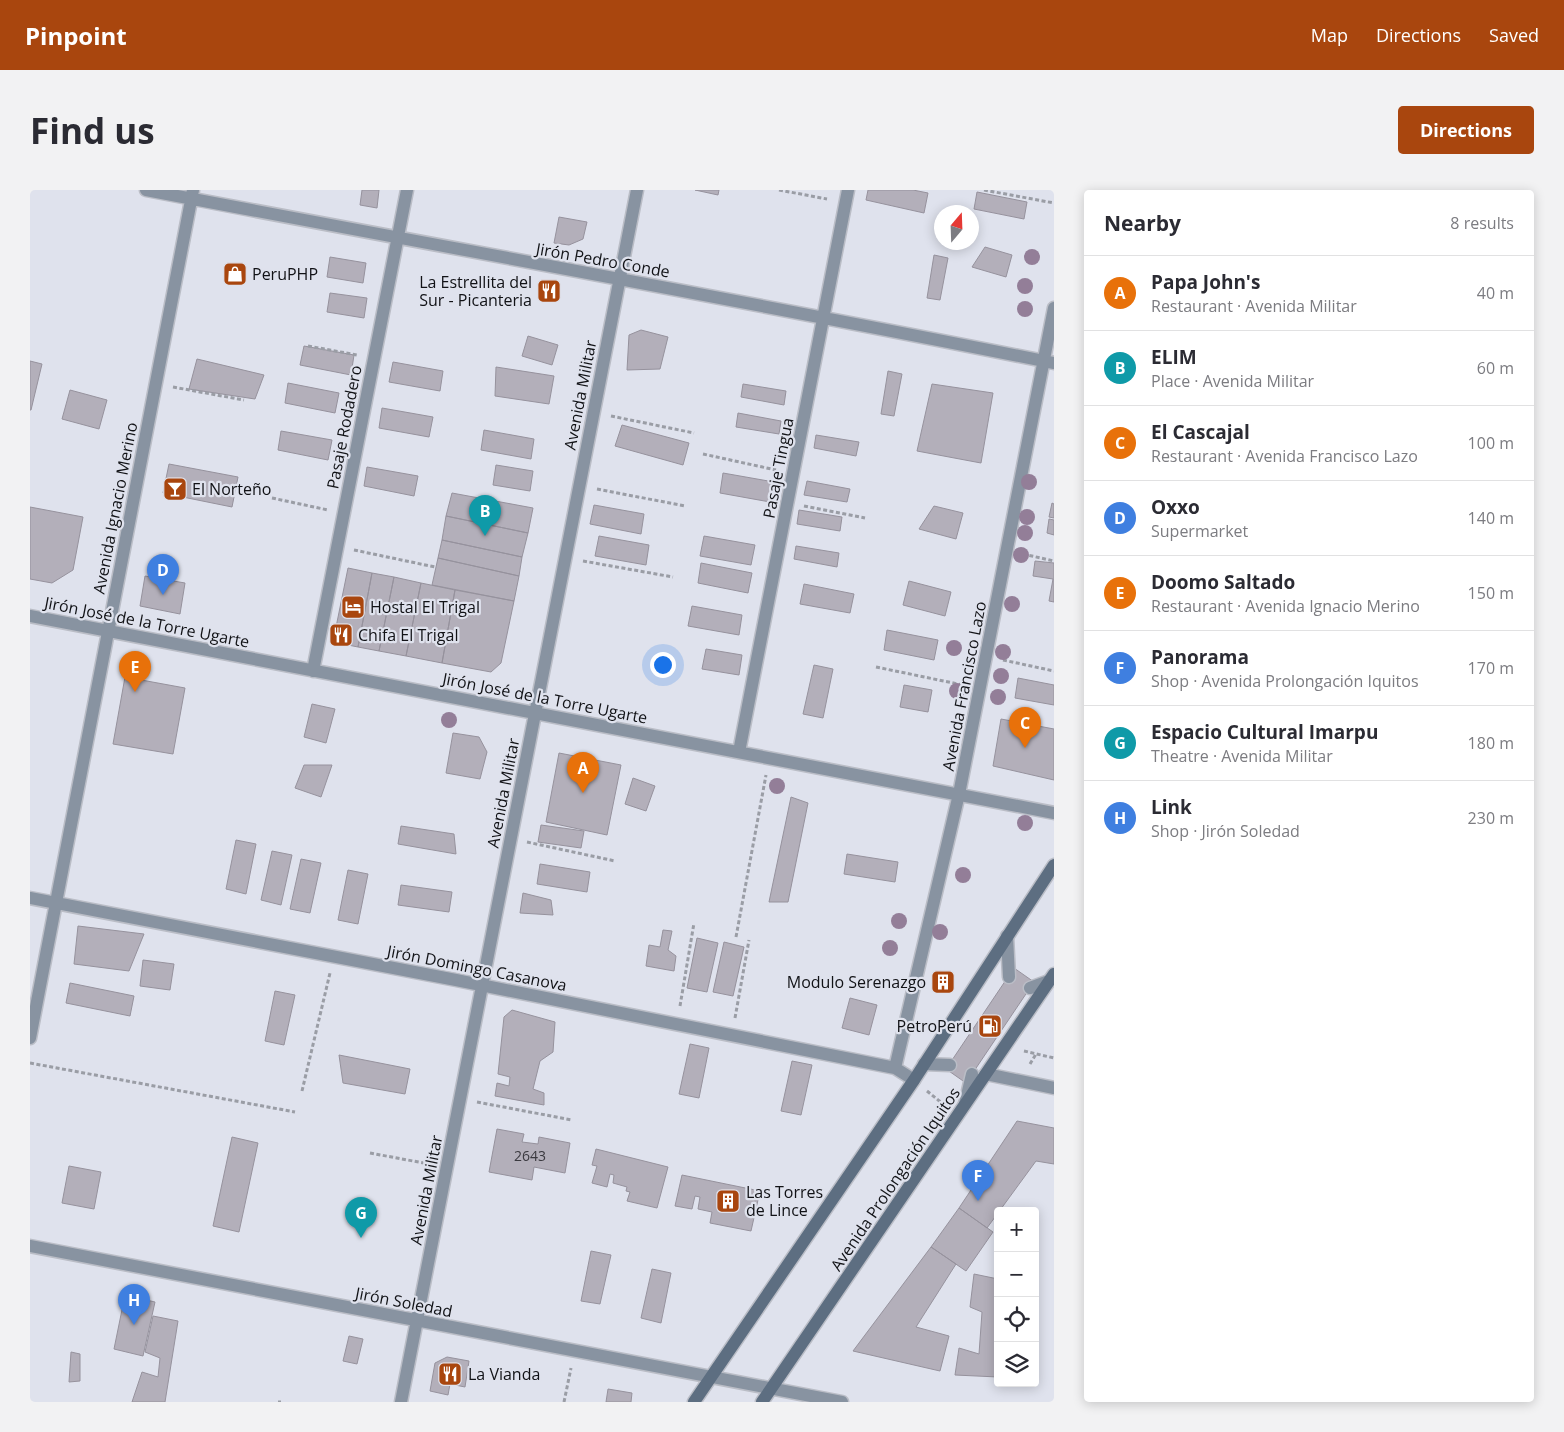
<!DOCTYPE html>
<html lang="en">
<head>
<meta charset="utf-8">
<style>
	body { margin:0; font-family:"Open Sans",sans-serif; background:#f2f2f3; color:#2b2b33 }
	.controls { position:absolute; right:15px; bottom:15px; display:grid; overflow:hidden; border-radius:5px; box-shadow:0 2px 12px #0003 }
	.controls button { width:45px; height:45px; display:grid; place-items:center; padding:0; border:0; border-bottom:1px solid #e1e1e2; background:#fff; color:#2b2b33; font:25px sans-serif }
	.compass { position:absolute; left:904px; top:15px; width:45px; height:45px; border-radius:50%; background:#fff; box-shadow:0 2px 12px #0003; rotate:19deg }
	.you { position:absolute; left:632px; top:474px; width:18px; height:18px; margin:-12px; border:4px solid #fff; border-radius:50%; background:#1a73e8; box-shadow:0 0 0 8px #1a73e833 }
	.badge { display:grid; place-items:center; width:32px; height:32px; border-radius:50%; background:#a9460e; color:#fff; font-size:16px; font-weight:700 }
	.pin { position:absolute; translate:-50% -41px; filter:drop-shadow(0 1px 2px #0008) }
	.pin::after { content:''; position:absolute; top:26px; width:18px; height:15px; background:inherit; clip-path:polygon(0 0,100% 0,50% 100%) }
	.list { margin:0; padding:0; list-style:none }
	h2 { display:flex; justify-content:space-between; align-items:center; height:65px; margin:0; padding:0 20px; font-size:21px }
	h2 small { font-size:16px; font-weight:400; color:#7c7c81 }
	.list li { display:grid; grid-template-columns:32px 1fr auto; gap:15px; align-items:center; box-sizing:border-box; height:75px; padding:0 20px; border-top:1px solid #e1e1e2 }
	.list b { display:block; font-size:19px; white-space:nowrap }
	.list p { margin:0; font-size:16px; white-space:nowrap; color:#7c7c81 }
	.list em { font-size:16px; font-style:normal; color:#7c7c81 }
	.icon { flex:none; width:28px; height:28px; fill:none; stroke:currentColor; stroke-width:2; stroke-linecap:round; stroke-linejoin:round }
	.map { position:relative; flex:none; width:1024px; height:1212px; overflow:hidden; border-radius:5px }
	header { display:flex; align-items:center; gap:30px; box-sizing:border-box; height:70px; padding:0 25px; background:#a9460e; color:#fff }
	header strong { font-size:24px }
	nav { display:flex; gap:28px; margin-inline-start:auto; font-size:18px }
	.intro { display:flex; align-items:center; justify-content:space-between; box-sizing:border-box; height:120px; padding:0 30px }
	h1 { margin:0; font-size:35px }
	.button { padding:12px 22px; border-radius:5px; background:#a9460e; color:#fff; font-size:18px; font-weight:700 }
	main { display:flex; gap:30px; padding:0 30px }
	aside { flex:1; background:#fff; border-radius:5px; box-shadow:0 2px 12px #0003 }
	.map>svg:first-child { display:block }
</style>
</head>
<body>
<header>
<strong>Pinpoint</strong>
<nav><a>Map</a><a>Directions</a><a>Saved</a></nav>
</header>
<div class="intro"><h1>Find us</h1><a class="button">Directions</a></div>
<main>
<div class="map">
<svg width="1024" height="1212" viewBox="0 0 1024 1212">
	<rect width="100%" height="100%" fill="#dfe2ed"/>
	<path fill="#b3afba" stroke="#96929d" d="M332 0H349L347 18 330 15Z
		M665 0H689L688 5Z
		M838 0H883L898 3 894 23 836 10Z
		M947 2 997 12 994 29 944 19Z
		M529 27 557 32 553 49 539 55 524 53Z
		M955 57 982 65 976 87 942 77Z
		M904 65 918 68 910 110 897 108Z
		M300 67 336 73 333 93 297 87Z
		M300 103 337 108 334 128 297 122Z
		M611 140 638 147 630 179 597 180 599 145Z
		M498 146 528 155 522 175 492 166Z
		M274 156 324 165 321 185 270 175Z
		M167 169 234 185 225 209 159 199Z
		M0 171 12 174 1 220H0Z
		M363 172 413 181 410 201 359 192Z
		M466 177 524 186 519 214 465 206Z
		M858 181 872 184 864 226 851 224Z
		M258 193 309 203 305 223 255 213Z
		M713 194 756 201 754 215 711 207Z
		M902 194 963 203 951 273 887 261Z
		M40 200 77 210 69 239 32 229Z
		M352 218 403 227 399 247 349 238Z
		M708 223 751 231 749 244 706 237Z
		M592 235 659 253 653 275 585 256Z
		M454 240 504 249 501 269 451 260Z
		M251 241 302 250 298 270 248 260Z
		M786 245 829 252 826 266 784 258Z
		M139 274 208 287 202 317 133 303Z
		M466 275 503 281 500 301 463 295Z
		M337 277 388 286 384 306 334 296Z
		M693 283 744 292 740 312 690 303Z
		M777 291 820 299 817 312 774 305Z
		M422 303 503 318 498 343 416 326Z
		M1022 313 1024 314V328L1019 327Z
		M564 315 614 324 611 344 560 334Z
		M904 316 933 323 926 349 889 339Z
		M0 317 53 327 43 380 22 393 0 389Z
		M769 320 812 327 810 341 767 334Z
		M416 326 498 343 492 367 412 350Z
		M1019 329 1024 330V345L1017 343Z
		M569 346 619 355 616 375 565 366Z
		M674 346 725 355 721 375 670 366Z
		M412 350 492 367 489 386 408 368Z
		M766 356 809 363 807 377 764 369Z
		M408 368 489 386 484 411 402 395Z
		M1005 371 1024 373V412L1019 411 1023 389 1003 386Z
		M671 373 722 383 718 403 668 393Z
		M318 378 342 383 328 457 303 452Z
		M342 383 364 387 349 461 328 457Z
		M115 386 155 393 150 424 110 416Z
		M364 387 391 393 376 466 349 461Z
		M879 391 921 402 915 426 873 415Z
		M391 393 425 400 412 473 376 466Z
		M774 394 824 404 820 423 770 414Z
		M425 400 484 411 471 473 461 482 412 473Z
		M662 416 712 425 709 445 658 436Z
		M857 440 908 450 904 470 854 460Z
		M676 459 712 465 709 485 672 479Z
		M784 475 803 479 793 528 773 524Z
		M95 487 155 498 143 564 83 554Z
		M988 488 1024 495V515L985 508Z
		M874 495 902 500 898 522 870 517Z
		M282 514 305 519 296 553 274 547Z
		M971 529 1024 539V590L963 576Z
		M423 543 449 547 457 562 450 589 416 583Z
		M529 563 591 575 577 645 516 632Z
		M274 575H302L291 607 265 598Z
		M603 588 625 596 616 621 595 614Z
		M761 607 778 613 758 712H739Z
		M511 635 554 641 551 658 508 652Z
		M371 636 424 644 426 664 368 654Z
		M206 650 226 654 216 704 196 699Z
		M242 661 262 665 251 715 231 710Z
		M817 664 868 672 865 692 814 684Z
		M271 669 291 673 280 723 260 719Z
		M510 674 560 682 557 702 507 694Z
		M318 680 338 684 328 734 308 730Z
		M371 695 422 702 419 722 368 715Z
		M493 703 521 710 523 725 490 723Z
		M48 736 114 744 99 781 44 774Z
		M633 740 642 741 638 760 646 766 644 781 616 776 619 755 630 757Z
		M667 748 688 753 677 802 657 798Z
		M694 752 714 757 703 806 683 802Z
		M113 770 144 774 140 800 110 796Z
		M984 778 1004 792 936 893 916 879Z
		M910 781 924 789 915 803 902 794Z
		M40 793 104 806 100 826 36 813Z
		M245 801 265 805 254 855 235 851Z
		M820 808 847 815 839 845 812 838Z
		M482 820 525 832 523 862 510 871 503 899 514 903V915L465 906 467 893 479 896 480 887 468 884 474 827Z
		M660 854 679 858 669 908 649 904Z
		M309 865 380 879 375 904 313 893Z
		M762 871 782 875 771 925 751 921Z
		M987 931 1024 938V974L1006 971 957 1038 929 1018Z
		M467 939 494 944 492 952 508 954 509 947 540 953 535 983 504 977 502 990 459 982Z
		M202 947 228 953 209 1042 183 1036Z
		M566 959 638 977 627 1018 597 1011 600 1002 596 1001 597 997 583 993 584 985 580 984 577 997 562 993 567 976 562 975Z
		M39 976 71 982 64 1019 32 1013Z
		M652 985 730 1001 721 1041 680 1033 682 1022 668 1019 670 1007 665 1006 662 1019 645 1016Z
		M929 1018 963 1042 936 1081 901 1057Z
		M901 1057 926 1074 886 1137 919 1146 910 1181 823 1161Z
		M561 1061 581 1065 570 1114 551 1111Z
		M622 1079 641 1083 631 1133 611 1128Z
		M944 1084 968 1089V1187L925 1185 929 1158 949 1164 952 1122 940 1117Z
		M95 1105 125 1112 113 1166 84 1159Z
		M123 1126 148 1131 135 1212H102L112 1182 128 1187 130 1168 115 1162Z
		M319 1146 333 1149 327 1174 313 1171Z
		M41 1162 50 1164V1191L39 1192Z
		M417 1167 439 1171 435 1197 420 1194 418 1205 400 1201 405 1173Z
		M578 1199 602 1203 601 1212H576Z"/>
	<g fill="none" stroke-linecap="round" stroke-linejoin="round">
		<g stroke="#babdc6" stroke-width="15">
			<path id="service" d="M977 746 979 787
				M1000 798 1019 791
				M894 874 920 875
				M935 914 942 884"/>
		</g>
		<g stroke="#babdc6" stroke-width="15">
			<path id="minor" d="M116 0C419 58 722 112 1024 173
				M0 426 1024 623
				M283 481 377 0
				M709 562 818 0
				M0 708 426 790 865 878 884 890
				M0 848 163 0
				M865 878 929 604 1024 118
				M956 884 1024 898
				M0 1056 812 1212
				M371 1212 607 0"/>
		</g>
		<g stroke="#babdc6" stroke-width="15">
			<path id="secondary" d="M664 1212 884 890 1024 675
				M732 1212 1024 784"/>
		</g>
		<path stroke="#9a9da5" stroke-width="3" stroke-dasharray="4 2.5" stroke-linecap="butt" d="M749 0 797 9
			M954 0 1024 13
			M278 156 327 165
			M143 197 214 210
			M581 226 664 243
			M673 264 746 280
			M567 299 655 316
			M242 308 298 320
			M774 316 835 328
			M324 360 405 377
			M993 364 1024 371
			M553 371 643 387
			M973 470 1024 481
			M846 477 933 495
			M497 652 585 671
			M706 747 736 585
			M650 816 664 733
			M705 828 719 750
			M994 861 1024 868
			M0 873 265 922
			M1000 874 1006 864
			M272 901 300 783
			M897 901 913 914
			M447 912 542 930
			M340 963 399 974
			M248 1212H251
			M534 1212 541 1178"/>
		<use href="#service" stroke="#8893a1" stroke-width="12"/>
		<use href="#minor" stroke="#8893a1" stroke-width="12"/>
		<use href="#secondary" stroke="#5d6e81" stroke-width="12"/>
	</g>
	<g fill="#937e98">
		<circle cx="1002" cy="67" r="8"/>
		<circle cx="995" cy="96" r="8"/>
		<circle cx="995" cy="119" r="8"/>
		<circle cx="999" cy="292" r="8"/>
		<circle cx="997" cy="327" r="8"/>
		<circle cx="995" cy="343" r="8"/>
		<circle cx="991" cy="365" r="8"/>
		<circle cx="982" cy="414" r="8"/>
		<circle cx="924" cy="458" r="8"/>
		<circle cx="973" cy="462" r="8"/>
		<circle cx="971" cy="486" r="8"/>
		<circle cx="927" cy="501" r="8"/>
		<circle cx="968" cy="507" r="8"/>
		<circle cx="419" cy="530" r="8"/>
		<circle cx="747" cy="596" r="8"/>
		<circle cx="995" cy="633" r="8"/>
		<circle cx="933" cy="685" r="8"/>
		<circle cx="869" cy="731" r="8"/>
		<circle cx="910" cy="742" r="8"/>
		<circle cx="860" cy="758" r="8"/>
	</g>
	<defs>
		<g id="shop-square" transform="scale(1.25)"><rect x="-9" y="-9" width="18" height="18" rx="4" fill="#a9460e" stroke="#dfe2ed"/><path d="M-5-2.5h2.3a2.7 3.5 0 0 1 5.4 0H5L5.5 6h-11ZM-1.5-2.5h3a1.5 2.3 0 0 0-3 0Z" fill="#fff"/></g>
		<g id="restaurant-square" transform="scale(1.25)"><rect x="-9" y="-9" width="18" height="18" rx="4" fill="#a9460e" stroke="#dfe2ed"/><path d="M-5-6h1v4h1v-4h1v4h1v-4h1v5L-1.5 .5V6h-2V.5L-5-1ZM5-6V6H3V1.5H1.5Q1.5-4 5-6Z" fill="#fff"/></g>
		<g id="bar-square" transform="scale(1.25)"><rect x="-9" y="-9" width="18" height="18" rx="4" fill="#a9460e" stroke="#dfe2ed"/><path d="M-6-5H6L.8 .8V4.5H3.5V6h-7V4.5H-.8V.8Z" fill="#fff"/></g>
		<g id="hotel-square" transform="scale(1.25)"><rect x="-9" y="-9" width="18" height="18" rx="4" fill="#a9460e" stroke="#dfe2ed"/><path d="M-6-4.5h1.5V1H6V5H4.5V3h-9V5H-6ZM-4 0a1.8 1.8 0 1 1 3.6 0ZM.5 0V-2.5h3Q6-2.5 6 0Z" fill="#fff"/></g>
		<g id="building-square" transform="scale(1.25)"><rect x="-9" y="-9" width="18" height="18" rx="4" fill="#a9460e" stroke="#dfe2ed"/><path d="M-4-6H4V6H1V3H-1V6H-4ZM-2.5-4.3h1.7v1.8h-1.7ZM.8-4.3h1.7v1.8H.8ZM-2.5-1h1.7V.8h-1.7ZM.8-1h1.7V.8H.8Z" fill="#fff"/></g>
		<g id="fuel-square" transform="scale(1.25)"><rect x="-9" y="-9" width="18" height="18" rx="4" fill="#a9460e" stroke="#dfe2ed"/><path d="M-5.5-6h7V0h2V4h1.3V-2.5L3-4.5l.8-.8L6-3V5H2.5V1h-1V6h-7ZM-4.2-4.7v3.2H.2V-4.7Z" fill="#fff"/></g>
	</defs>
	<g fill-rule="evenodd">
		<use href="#shop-square" x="205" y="84"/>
		<use href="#restaurant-square" x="519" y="101"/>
		<use href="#bar-square" x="145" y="299"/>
		<use href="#hotel-square" x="323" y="417"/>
		<use href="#restaurant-square" x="311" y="445"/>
		<use href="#building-square" x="913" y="792"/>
		<use href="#fuel-square" x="960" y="836"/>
		<use href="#building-square" x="698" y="1011"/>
		<use href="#restaurant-square" x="420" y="1184"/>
	</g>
	<g text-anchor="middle" stroke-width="4.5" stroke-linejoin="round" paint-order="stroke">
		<g font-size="14" fill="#3a393f">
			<text x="500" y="971">2643</text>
		</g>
		<g font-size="16" fill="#111216" stroke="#dfe2ed">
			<text transform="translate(573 70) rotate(10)" y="6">Jirón Pedro Conde</text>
			<text transform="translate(550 205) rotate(-79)" y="6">Avenida Militar</text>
			<text transform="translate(314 237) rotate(-79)" y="6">Pasaje Rodadero</text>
			<text transform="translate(748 278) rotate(-79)" y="6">Pasaje Tingua</text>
			<text transform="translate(85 318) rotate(-79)" y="6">Avenida Ignacio Merino</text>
			<text transform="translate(117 432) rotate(11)" y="6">Jirón José de la Torre Ugarte</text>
			<text transform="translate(934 496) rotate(-79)" y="6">Avenida Francisco Lazo</text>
			<text transform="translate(515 508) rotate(11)" y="6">Jirón José de la Torre Ugarte</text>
			<text transform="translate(473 603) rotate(-79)" y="6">Avenida Militar</text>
			<text transform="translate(447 778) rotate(11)" y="6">Jirón Domingo Casanova</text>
			<text transform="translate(865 989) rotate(-56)" y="6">Avenida Prolongación Iquitos</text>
			<text transform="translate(396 1000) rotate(-79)" y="6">Avenida Militar</text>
			<text transform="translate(374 1112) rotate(11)" y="6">Jirón Soledad</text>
		</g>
		<g font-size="16" fill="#111216" stroke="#dfe2ed" text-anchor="start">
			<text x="222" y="90">PeruPHP</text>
			<text x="502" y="98" text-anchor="end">La Estrellita del<tspan x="502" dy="18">Sur - Picanteria</tspan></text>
			<text x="162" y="305">El Norteño</text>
			<text x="340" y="423">Hostal El Trigal</text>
			<text x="328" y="451">Chifa El Trigal</text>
			<text x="896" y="798" text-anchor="end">Modulo Serenazgo</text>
			<text x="942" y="842" text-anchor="end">PetroPerú</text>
			<text x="716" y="1008">Las Torres<tspan x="716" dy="18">de Lince</tspan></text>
			<text x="438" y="1190">La Vianda</text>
		</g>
	</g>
</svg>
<div class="controls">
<button>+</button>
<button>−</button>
<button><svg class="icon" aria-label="locate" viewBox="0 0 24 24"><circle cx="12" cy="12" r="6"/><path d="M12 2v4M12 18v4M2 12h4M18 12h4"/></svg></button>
<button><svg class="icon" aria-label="layers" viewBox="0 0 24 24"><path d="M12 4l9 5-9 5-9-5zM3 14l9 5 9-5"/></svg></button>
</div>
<svg class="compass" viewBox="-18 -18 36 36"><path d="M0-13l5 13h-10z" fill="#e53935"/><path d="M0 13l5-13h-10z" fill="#7c7c81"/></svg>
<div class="you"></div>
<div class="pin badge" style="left:553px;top:603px;background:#e8710a">A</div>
<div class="pin badge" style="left:455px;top:346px;background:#0f9aa8">B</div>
<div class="pin badge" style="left:995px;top:558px;background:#e8710a">C</div>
<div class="pin badge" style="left:133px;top:405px;background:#3f7fe0">D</div>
<div class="pin badge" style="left:105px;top:502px;background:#e8710a">E</div>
<div class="pin badge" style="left:948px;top:1011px;background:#3f7fe0">F</div>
<div class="pin badge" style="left:331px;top:1048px;background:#0f9aa8">G</div>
<div class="pin badge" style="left:104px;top:1135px;background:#3f7fe0">H</div>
</div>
<aside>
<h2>Nearby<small>8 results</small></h2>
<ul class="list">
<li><span class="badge" style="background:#e8710a">A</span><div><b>Papa John's</b><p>Restaurant · Avenida Militar</p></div><em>40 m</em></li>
<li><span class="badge" style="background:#0f9aa8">B</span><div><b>ELIM</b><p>Place · Avenida Militar</p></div><em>60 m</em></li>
<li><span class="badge" style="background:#e8710a">C</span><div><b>El Cascajal</b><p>Restaurant · Avenida Francisco Lazo</p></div><em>100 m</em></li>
<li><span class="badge" style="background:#3f7fe0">D</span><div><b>Oxxo</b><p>Supermarket</p></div><em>140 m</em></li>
<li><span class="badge" style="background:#e8710a">E</span><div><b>Doomo Saltado</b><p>Restaurant · Avenida Ignacio Merino</p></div><em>150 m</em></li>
<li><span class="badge" style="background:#3f7fe0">F</span><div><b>Panorama</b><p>Shop · Avenida Prolongación Iquitos</p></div><em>170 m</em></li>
<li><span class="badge" style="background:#0f9aa8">G</span><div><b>Espacio Cultural Imarpu</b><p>Theatre · Avenida Militar</p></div><em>180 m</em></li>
<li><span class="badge" style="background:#3f7fe0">H</span><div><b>Link</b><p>Shop · Jirón Soledad</p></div><em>230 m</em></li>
</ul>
</aside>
</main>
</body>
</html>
